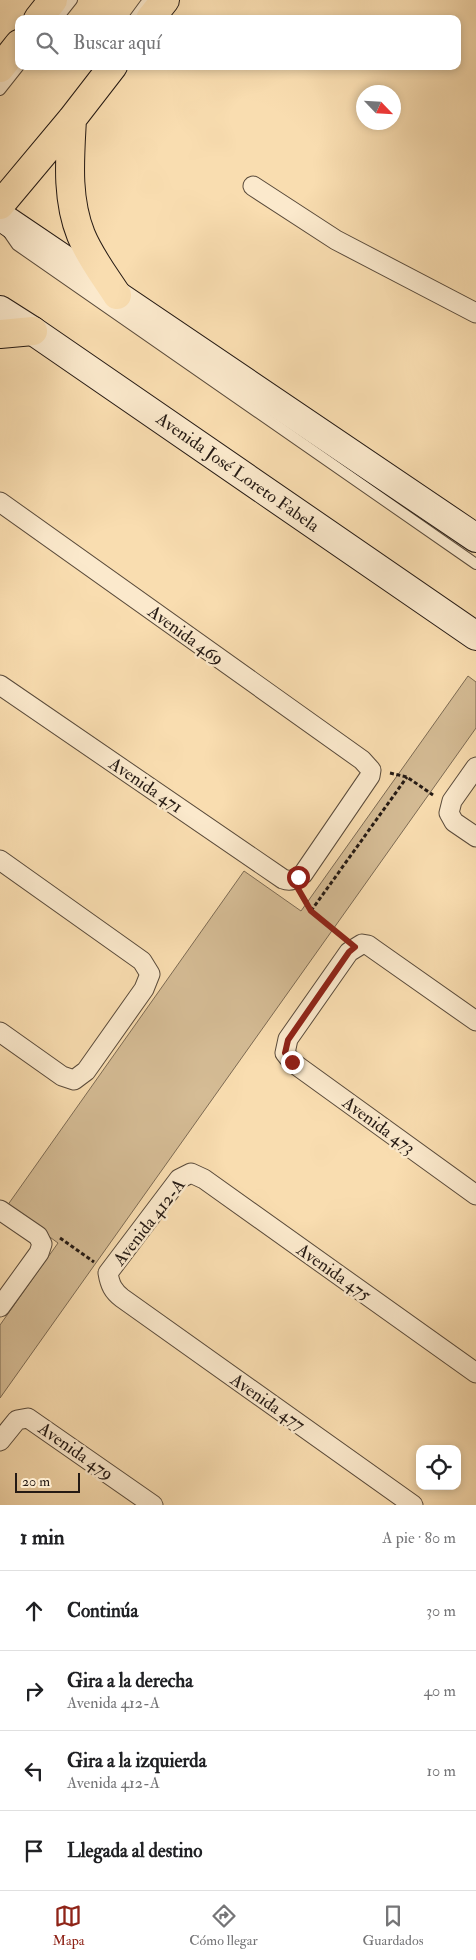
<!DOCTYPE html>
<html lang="es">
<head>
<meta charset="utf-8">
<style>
	body { margin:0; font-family:"IM FELL Double Pica",serif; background:#f6f6f6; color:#202124 }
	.controls { position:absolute; right:15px; bottom:15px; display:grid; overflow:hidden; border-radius:10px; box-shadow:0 2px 8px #0003 }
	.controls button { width:45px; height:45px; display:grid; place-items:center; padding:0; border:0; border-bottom:1px solid #e0e0e0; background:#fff; color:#202124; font:25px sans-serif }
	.compass { position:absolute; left:356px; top:85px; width:45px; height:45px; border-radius:50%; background:#fff; box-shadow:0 2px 8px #0003; rotate:115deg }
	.scale { position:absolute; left:15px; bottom:12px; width:65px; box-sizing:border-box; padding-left:5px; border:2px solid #251a14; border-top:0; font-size:14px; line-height:18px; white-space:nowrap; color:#251a14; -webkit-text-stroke:4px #fbe9cc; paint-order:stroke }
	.stop { position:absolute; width:15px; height:15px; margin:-11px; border:4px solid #8f2418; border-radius:50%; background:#fff }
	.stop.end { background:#8f2418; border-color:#fff; box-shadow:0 1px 5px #0008 }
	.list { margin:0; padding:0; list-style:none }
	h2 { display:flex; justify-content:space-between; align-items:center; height:65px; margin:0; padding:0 20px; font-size:21px }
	h2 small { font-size:16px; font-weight:400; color:#757577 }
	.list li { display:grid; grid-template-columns:32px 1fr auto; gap:15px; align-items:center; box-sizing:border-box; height:80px; padding:0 20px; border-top:1px solid #e0e0e0 }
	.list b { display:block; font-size:19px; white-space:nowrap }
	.list p { margin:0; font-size:16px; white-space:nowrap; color:#757577 }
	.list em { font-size:16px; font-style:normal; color:#757577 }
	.icon { flex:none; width:28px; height:28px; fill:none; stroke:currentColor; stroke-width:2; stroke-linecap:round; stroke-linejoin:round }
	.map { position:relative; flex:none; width:476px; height:1505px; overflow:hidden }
	.search { position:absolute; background:#fff; box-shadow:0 2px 8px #0003; left:15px; right:15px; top:15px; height:55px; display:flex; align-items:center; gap:12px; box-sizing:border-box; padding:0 18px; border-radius:10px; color:#757577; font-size:19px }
	.sheet { height:385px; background:#fff }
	nav { display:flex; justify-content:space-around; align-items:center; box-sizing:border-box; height:70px; border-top:1px solid #e0e0e0; background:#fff; font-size:14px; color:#757577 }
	nav a { display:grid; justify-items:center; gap:2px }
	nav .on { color:#8f2418 }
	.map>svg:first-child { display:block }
</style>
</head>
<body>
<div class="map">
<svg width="476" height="1505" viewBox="0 0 476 1505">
	<rect width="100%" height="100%" fill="#f9ddb0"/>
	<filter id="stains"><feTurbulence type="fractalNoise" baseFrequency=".004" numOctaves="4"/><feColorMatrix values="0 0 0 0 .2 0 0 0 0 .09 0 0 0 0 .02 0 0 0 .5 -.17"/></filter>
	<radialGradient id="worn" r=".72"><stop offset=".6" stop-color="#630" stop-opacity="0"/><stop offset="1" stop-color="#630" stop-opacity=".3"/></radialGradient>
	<path fill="#d5bc95" stroke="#7d6b54" d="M468 676 476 682V728L0 1398V1325L58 1243 7 1206 244 871 301 911Z"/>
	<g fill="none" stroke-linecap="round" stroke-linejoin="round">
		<g stroke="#5a4b3b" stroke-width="12">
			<path id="lane" d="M57 19 72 0
				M134 19 145 4
				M0 90 19 66
				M8 232 17 245 476 564"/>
		</g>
		<g stroke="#5a4b3b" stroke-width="21">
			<path id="street" d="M253 186 336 240 476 313
				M0 502 362 760 371 770 370 776 303 874C296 879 291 882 283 879L0 685
				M476 767 452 801 449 813 454 822 476 837
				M0 860 142 961 150 974 144 989 86 1071 74 1080 62 1076 0 1032
				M476 1021 375 950 368 945 362 944 349 952 288 1039 285 1053 292 1062 476 1195
				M0 1210 38 1236 42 1244 39 1253 0 1307
				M0 1441 17 1420 28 1418 153 1505
				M413 1505 122 1298C113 1291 110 1285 108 1273L179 1179 191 1173 204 1179 476 1373"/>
		</g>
		<g stroke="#251a14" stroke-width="30">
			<path id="secondary" d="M0 216 476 538
				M0 310 33 331 476 636"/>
		</g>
		<g stroke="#251a14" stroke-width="30">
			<path id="primary" d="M38 19 53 0
				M150 19 165 0
				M0 68 19 44
				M72 119C70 157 66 198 81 235 90 257 104 275 117 295
				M0 205 72 119 113 66
				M0 334 33 331"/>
		</g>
		<path stroke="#251a14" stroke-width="3" stroke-dasharray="4 2.5" stroke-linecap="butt" d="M390 773 407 777 433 795
			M301 896 311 911 341 935
			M311 911 407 777
			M60 1238 94 1262"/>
		<use href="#lane" stroke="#fbe9cc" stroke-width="10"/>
		<use href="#street" stroke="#fbe9cc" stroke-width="19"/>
		<use href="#secondary" stroke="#fbe9cc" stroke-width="28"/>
		<use href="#primary" stroke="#f9ddb0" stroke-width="28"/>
	</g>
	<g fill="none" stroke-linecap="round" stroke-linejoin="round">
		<path stroke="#8f2418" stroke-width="6" d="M292 1062 285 1053 288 1040 349 952 355 947 311 911 293 880 298 877"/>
	</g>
	<g text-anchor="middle" stroke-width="5" stroke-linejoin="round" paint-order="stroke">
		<g font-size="18" fill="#251a14" stroke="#fbe9cc">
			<text transform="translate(238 472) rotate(35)" y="6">Avenida José Loreto Fabela</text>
			<text transform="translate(186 635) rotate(36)" y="6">Avenida 469</text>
			<text transform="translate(146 785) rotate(34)" y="6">Avenida 471</text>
			<text transform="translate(379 1125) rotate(36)" y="6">Avenida 473</text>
			<text transform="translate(149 1222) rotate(-52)" y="6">Avenida 412-A</text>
			<text transform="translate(334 1272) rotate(35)" y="6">Avenida 475</text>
			<text transform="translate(268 1402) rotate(35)" y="6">Avenida 477</text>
			<text transform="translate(76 1451) rotate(35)" y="6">Avenida 479</text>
		</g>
	</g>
	<rect width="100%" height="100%" filter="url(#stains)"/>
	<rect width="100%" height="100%" fill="url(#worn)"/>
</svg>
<div class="controls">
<button><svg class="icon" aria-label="locate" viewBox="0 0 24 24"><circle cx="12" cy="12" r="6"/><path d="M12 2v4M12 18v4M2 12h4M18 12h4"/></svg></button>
</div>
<svg class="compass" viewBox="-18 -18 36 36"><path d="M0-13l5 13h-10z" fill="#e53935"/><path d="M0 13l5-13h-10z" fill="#757577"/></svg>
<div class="scale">20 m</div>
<div class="stop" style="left:298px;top:877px"></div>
<div class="stop end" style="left:292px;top:1062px"></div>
<div class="search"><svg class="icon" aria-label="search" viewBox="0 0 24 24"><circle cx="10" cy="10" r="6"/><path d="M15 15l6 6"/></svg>Buscar aquí</div>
</div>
<section class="sheet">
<h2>1 min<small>A pie · 80 m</small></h2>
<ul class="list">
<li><svg class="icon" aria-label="ahead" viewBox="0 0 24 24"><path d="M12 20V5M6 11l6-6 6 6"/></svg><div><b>Continúa</b></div><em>30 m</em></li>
<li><svg class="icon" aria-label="right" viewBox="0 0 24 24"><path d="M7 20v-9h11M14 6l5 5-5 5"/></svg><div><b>Gira a la derecha</b><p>Avenida 412-A</p></div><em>40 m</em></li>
<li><svg class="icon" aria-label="left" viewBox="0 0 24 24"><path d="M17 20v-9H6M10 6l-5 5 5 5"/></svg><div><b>Gira a la izquierda</b><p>Avenida 412-A</p></div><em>10 m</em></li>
<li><svg class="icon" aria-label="arrive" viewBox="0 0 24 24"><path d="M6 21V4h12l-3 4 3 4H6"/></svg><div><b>Llegada al destino</b></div></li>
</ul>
</section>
<nav>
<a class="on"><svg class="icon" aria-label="map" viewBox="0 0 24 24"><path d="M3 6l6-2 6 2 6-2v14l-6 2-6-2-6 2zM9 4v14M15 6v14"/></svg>Mapa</a>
<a><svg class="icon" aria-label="directions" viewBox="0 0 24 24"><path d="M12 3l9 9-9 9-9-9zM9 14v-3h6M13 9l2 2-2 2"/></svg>Cómo llegar</a>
<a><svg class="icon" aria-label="saved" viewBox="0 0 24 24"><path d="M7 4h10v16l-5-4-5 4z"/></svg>Guardados</a>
</nav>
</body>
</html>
